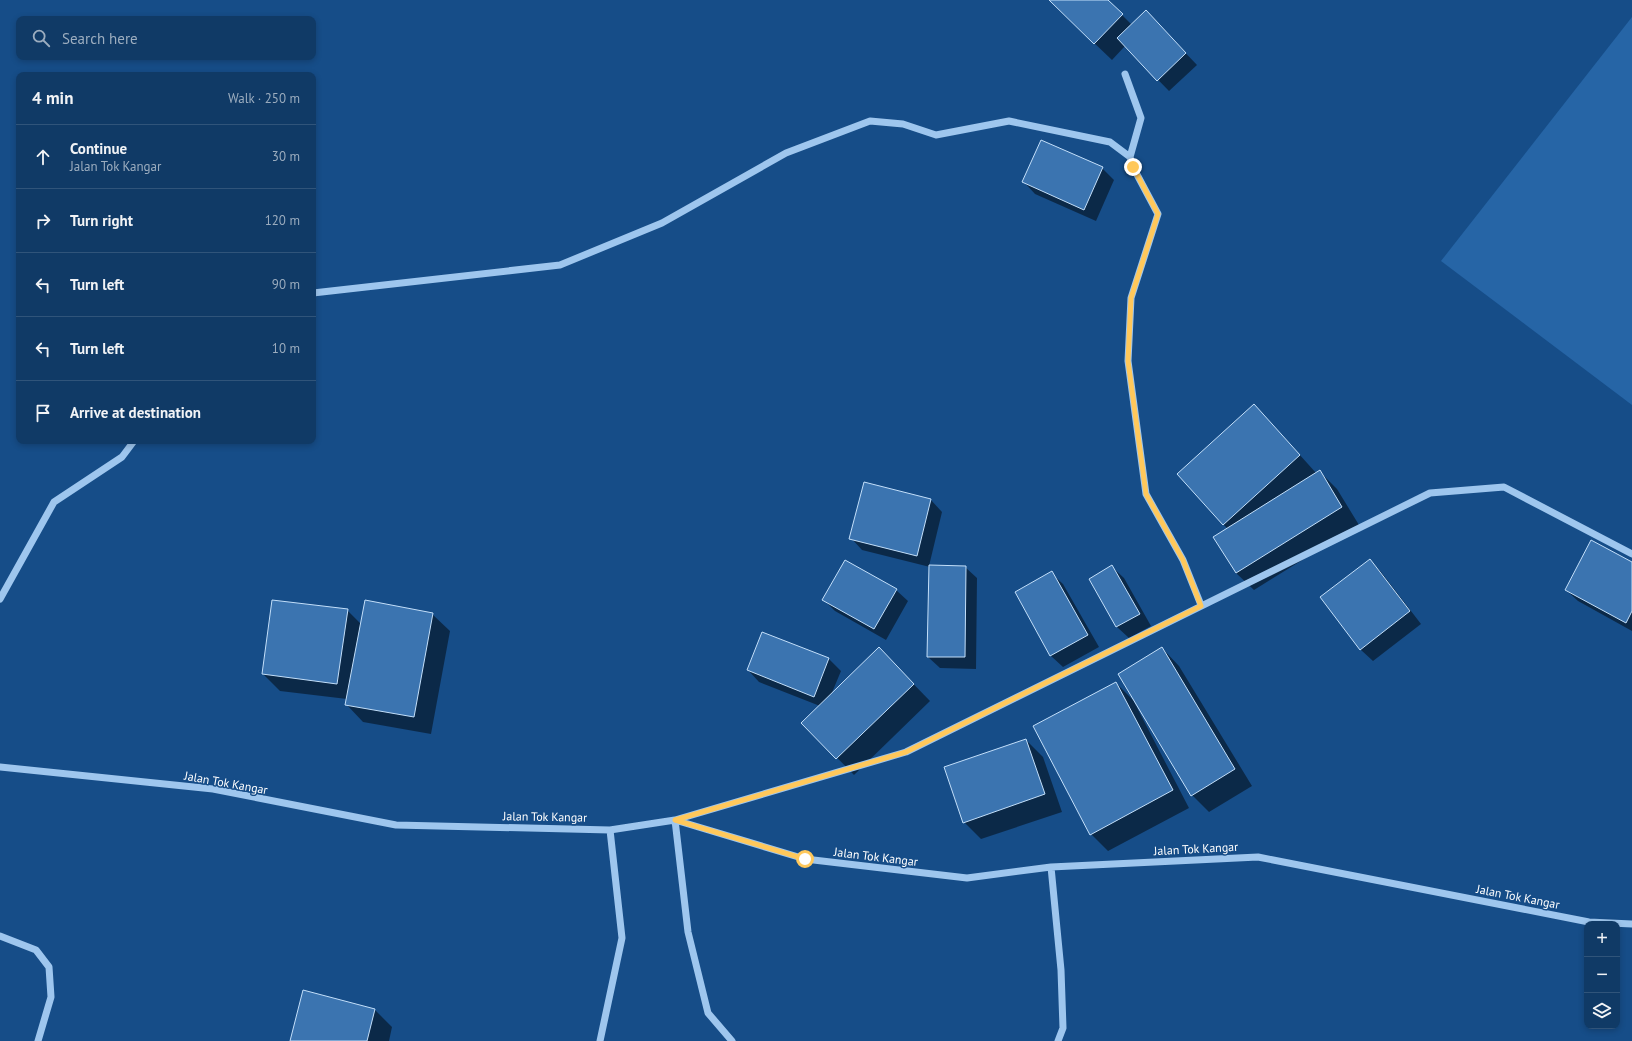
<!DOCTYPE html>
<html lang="en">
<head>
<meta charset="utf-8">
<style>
	body { margin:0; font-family:"PT Sans",sans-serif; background:#19416c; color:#f1f3f6 }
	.controls { position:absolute; right:12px; bottom:12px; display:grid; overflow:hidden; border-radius:8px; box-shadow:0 2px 6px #0003 }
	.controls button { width:36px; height:36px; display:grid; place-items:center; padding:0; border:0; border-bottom:1px solid #30547a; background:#103a66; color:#f1f3f6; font:20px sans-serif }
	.stop { position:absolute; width:12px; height:12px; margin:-9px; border:3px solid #ffc85b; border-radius:50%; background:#fff }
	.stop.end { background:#ffc85b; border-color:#fff; box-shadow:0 1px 4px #0008 }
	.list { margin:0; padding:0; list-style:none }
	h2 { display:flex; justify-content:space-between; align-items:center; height:52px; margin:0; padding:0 16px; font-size:17px }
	h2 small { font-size:13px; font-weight:400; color:#9cadbf }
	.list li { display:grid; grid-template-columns:26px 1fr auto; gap:12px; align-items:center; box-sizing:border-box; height:64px; padding:0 16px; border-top:1px solid #30547a }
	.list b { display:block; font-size:15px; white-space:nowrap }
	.list p { margin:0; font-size:13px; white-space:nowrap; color:#9cadbf }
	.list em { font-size:13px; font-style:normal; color:#9cadbf }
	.icon { flex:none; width:22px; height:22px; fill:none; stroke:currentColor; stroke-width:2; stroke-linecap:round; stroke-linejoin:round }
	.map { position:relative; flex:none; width:1632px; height:1041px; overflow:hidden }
	.search { position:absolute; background:#103a66; box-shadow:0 2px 6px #0003; left:16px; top:16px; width:300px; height:44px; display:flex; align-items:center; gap:10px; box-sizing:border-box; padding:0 14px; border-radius:8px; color:#9cadbf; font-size:15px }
	.panel { position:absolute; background:#103a66; box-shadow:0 2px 6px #0003; left:16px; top:72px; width:300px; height:372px; border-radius:8px }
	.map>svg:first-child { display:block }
</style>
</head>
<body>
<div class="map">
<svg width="1632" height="1041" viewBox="0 0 1632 1041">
	<rect width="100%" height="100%" fill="#164d88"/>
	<path fill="#2665a6" d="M1632 17V405L1441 261Z"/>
	<path fill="#0007" d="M1049 0H1107L1132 25 1157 23 1197 65 1169 91 1125 46 1112 60Z
		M1102 168 1114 180 1096 221 1035 194 1024 182Z
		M1271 423 1317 474 1320 472 1337 489 1359 525 1254 590 1236 573 1228 529 1223 524Z
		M865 483 931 500 942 512 929 566 965 567 977 578 976 669 940 668 928 657 930 567 862 550 851 538Z
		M1370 560 1381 572 1421 624 1373 661 1361 650 1321 597Z
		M1632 563V631L1578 601 1566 590Z
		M1112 567 1124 578 1151 626 1129 638 1117 627 1090 580Z
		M1051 573 1063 584 1099 647 1063 667 1051 656 1016 593Z
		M896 590 908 601 886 640 835 611 824 600Z
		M347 610 361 624 432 614 450 631 431 734 363 722 346 704 347 699 280 691 263 674Z
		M763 633 829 659 841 671 831 695 896 666 930 701 854 775 803 723 820 706 759 682 748 670Z
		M1162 648 1179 666 1252 786 1209 812 1192 795Z
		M1116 683 1133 700 1189 808 1108 851 1091 834Z
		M1026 740 1043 757 1062 812 981 839 964 822Z
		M304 991 375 1010 392 1027 389 1041H291Z"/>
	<path fill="#3b74b0" stroke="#c3dffa" d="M1049 0H1108L1123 14 1094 44Z
		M1146 10 1186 53 1157 81 1117 38Z
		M1041 140 1103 167 1084 210 1022 182Z
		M1254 404 1300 455 1223 525 1177 474Z
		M1320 470 1342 507 1236 573 1213 537Z
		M864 482 931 499 917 556 849 539Z
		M1591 540 1632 562V611L1626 623 1565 590Z
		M1370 559 1410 611 1360 650 1320 597Z
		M845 560 897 589 874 629 822 600Z
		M929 565 966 566 965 657H927Z
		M1112 565 1140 614 1116 627 1089 579Z
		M1052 571 1088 635 1050 656 1015 592Z
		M272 600 348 609 337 684 262 674Z
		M365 600 433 613 414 717 345 705Z
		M762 632 829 658 814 697 747 670Z
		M879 647 914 684 836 759 801 723Z
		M1162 647 1235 769 1191 796 1118 674Z
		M1116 682 1173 790 1090 835 1033 726Z
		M1026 739 1045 794 963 823 944 767Z
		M303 990 375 1009 367 1041H290Z"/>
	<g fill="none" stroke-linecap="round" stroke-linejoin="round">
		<path stroke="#9ec6ee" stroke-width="7" d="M1125 74 1141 118 1130 157 1133 167 1158 214 1131 298 1128 361 1146 494 1183 560 1201 605
			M313 293 560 265 662 223 786 153 870 121 903 124 936 135 1009 121 1110 142 1130 157
			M0 599 54 502 122 457 134 441
			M0 767 213 789 396 825 610 830 675 820 805 859 967 878 1051 867 1258 857 1589 922 1632 924
			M675 820 906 752 1430 493 1504 487 1632 554
			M675 820 688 932 708 1013 732 1041
			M1051 867 1061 970 1063 1028 1058 1041
			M0 936 36 950 49 967 51 997 38 1041
			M600 1041 622 938 610 830"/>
	</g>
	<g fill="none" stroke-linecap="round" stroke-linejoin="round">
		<path stroke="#ffc85b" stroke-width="5" d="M805 859 675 820 906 752 1201 606 1183 560 1146 494 1128 361 1131 298 1158 214 1133 167"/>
	</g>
	<g text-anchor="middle" stroke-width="3" stroke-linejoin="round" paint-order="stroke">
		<g font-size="12" fill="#fff" stroke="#164d88">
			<text transform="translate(226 783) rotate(10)" y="4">Jalan Tok Kangar</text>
			<text transform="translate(545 817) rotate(1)" y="4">Jalan Tok Kangar</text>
			<text transform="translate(1196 849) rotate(-3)" y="4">Jalan Tok Kangar</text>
			<text transform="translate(876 857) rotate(7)" y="4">Jalan Tok Kangar</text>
			<text transform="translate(1518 897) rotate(11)" y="4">Jalan Tok Kangar</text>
		</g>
	</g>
</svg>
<div class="controls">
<button>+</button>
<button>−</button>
<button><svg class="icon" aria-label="layers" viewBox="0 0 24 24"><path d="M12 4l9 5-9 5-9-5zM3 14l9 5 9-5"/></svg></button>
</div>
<div class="stop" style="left:805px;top:859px"></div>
<div class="stop end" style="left:1133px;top:167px"></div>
<div class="search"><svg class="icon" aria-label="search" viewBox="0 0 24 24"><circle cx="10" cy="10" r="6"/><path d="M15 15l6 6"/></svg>Search here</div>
<section class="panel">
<h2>4 min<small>Walk · 250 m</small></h2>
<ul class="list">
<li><svg class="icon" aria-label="ahead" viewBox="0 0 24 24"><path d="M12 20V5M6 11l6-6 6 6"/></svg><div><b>Continue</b><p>Jalan Tok Kangar</p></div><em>30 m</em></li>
<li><svg class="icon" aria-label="right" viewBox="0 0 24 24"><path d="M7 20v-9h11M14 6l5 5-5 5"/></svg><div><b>Turn right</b></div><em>120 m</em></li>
<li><svg class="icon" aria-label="left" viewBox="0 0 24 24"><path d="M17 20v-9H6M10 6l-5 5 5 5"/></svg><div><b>Turn left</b></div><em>90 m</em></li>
<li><svg class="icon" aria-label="left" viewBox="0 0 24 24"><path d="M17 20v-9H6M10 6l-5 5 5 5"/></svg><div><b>Turn left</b></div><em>10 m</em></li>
<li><svg class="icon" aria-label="arrive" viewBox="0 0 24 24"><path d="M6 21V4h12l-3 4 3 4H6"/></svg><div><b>Arrive at destination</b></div></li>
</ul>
</section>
</div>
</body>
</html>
